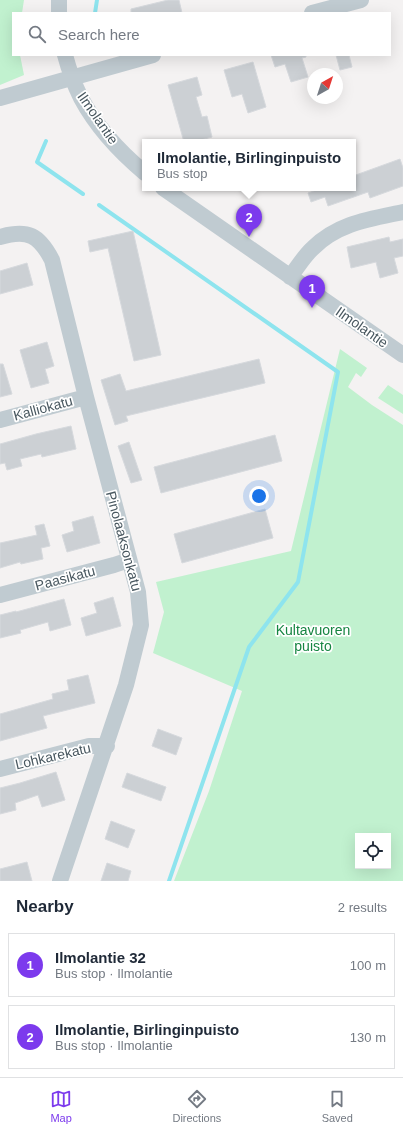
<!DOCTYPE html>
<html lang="en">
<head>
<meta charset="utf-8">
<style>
	body { margin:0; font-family:Arial,sans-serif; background:#f6f6f7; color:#1f2937 }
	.controls { position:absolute; right:12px; bottom:12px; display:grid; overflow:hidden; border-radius:0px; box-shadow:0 4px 16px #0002 }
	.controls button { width:36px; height:36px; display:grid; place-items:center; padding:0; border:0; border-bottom:1px solid #e0e1e3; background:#fff; color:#1f2937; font:20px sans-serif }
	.compass { position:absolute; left:307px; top:68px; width:36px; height:36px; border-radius:50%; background:#fff; box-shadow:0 4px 16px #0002; rotate:39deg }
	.you { position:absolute; left:259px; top:496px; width:14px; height:14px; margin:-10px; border:3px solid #fff; border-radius:50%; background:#1a73e8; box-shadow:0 0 0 6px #1a73e833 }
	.badge { display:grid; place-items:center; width:26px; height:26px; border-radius:50%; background:#7c3aed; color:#fff; font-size:13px; font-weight:700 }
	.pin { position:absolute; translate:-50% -33px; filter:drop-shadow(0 1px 2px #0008) }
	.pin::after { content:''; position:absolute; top:21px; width:14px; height:12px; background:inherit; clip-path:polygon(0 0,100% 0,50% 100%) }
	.popup { position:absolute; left:142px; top:139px; width:214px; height:52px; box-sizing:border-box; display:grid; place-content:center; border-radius:0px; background:#fff; filter:drop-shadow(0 1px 3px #0005); font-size:13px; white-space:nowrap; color:#747a83 }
	.popup b { font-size:15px; color:#1f2937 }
	.popup::after { content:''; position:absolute; left:50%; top:100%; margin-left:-8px; border:8px solid transparent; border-top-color:#fff }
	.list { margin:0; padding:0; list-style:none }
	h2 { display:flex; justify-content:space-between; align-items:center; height:52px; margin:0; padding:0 16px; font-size:17px }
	h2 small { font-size:13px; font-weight:400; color:#747a83 }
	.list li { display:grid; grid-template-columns:26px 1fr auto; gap:12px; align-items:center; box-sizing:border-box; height:64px; margin:0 8px 8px; padding:0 8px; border:1px solid #e0e1e3; border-radius:0px }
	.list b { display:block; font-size:15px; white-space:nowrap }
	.list p { margin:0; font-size:13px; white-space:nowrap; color:#747a83 }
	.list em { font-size:13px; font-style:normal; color:#747a83 }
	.icon { flex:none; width:22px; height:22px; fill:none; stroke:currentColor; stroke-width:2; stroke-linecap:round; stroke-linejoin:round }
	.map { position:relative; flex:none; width:403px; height:881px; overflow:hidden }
	.search { position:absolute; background:#fff; box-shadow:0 4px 16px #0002; left:12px; right:12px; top:12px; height:44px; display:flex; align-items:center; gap:10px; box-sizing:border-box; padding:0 14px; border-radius:0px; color:#747a83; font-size:15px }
	.sheet { height:196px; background:#fff }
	nav { display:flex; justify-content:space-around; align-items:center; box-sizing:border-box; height:56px; border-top:1px solid #e0e1e3; background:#fff; font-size:11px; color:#747a83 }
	nav a { display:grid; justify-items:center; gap:2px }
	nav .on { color:#7c3aed }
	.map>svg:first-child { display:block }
</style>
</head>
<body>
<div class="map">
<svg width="403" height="881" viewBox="0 0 403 881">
	<rect width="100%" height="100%" fill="#f4f2f2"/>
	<path fill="#c1f1cf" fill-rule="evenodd" d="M0 0H24L22 13H13V55H20L24 75 0 85Z
		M340 349 367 368 361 377 356 373 348 387 372 405 403 425V881H174L209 791 242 691 153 653 164 612 156 582 291 551ZM358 836H388V866H358Z
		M388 385 403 395V414L378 398Z"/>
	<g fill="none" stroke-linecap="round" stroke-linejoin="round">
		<path stroke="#8ee4ee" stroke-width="4" d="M95 13 97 0
			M46 141 37 162 83 194
			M99 205 338 372 298 582 249 647 169 881"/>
	</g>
	<path fill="#ccd0d4" stroke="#d6d9dd" d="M168 0H179L182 13H131V9Z
		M271 55H306V57L302 58 308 77 291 82 285 64 275 67Z
		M336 55H349L352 67 340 70Z
		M253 62 266 107 248 113 242 94 232 97 224 70Z
		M197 77 202 95 196 97 202 117 207 116 212 137 193 142H184L168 85Z
		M400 159 403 168V186L370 198 368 192 328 206 325 197 311 202 308 193 322 188H353V176Z
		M133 231 161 355 134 361 108 248 90 252 88 241Z
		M389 237 390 242 403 239V256L394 258 398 273 380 278 376 262 351 268 347 247Z
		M27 263 33 285 0 294V271Z
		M47 342 54 366 45 369 49 383 31 388 20 350Z
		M259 359 265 383 126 416 128 421 115 425 101 380 120 374 126 391Z
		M0 364H3L12 394 0 397Z
		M71 426 76 449 42 457 41 454 20 459 22 466 7 470 5 463 0 464V444L36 434Z
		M275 435 282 461 161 493 154 467Z
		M129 442 142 480 131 483 118 446Z
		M265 509 273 538 182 563 174 534Z
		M93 516 100 543 67 552 62 535 74 531 72 522Z
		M44 524 50 546 41 548 43 559 21 564 20 562 0 568V543L37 535 35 526Z
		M113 597 121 626 86 636 81 618 97 613 94 603Z
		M64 599 71 625 50 631 48 622 20 630 21 633 0 638V615L16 611V612Z
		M88 675 95 703 43 716 47 728 0 741V714L53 699 52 694 69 690 67 680Z
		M158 729 182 738 176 755 152 746Z
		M56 772 65 800 42 807 38 795 15 803 16 810 0 814V788L20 783Z
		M127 773 166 787 161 801 122 787Z
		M111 821 135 830 128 848 105 839Z
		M27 862 32 881H0V869Z
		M107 863 131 871 128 881H101Z"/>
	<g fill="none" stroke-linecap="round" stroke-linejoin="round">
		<path stroke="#c0cbd1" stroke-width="16" d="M59 0V13
			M312 13 361 0
			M65 55C69 70 74 84 81 98 96 126 121 153 145 173
			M0 98 153 55
			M163 188 403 355
			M0 237C28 229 39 235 52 260L86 397 138 592 141 625 126 685 60 881
			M290 277C297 268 304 256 313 248 338 223 370 219 403 212
			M0 420 86 397
			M0 595 114 565 129 560
			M0 769 89 746H107"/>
	</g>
	<g text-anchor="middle" stroke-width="3.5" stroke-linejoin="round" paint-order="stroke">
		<g font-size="14" fill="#495860" stroke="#fff">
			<text transform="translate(98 118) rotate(55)" y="5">Ilmolantie</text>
			<text transform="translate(362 327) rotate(35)" y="5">Ilmolantie</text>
			<text transform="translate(43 408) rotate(-15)" y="5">Kalliokatu</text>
			<text transform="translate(124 541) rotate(75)" y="5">Pinolaaksonkatu</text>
			<text transform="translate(65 578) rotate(-15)" y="5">Paasikatu</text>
			<text transform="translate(53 756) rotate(-13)" y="5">Lohkarekatu</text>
		</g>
		<g font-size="14" fill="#168542" stroke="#fff">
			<text x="313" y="635">Kultavuoren<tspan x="313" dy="16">puisto</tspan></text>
		</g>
	</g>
</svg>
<div class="controls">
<button><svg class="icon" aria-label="locate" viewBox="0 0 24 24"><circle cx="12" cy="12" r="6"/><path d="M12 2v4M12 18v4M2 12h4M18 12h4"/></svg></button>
</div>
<svg class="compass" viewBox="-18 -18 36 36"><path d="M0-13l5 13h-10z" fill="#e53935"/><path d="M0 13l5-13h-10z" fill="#747a83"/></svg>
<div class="you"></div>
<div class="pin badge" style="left:312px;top:308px">1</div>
<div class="pin badge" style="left:249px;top:237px">2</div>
<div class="popup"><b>Ilmolantie, Birlinginpuisto</b>Bus stop</div>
<div class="search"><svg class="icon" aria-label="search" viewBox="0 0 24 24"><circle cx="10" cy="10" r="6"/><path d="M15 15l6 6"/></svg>Search here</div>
</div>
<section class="sheet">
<h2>Nearby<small>2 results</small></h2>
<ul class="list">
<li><span class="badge">1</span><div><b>Ilmolantie 32</b><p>Bus stop · Ilmolantie</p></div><em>100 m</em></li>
<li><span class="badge">2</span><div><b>Ilmolantie, Birlinginpuisto</b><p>Bus stop · Ilmolantie</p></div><em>130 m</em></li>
</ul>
</section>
<nav>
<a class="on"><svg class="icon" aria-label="map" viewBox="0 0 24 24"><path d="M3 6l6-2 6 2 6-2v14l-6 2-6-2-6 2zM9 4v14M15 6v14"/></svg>Map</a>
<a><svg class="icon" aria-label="directions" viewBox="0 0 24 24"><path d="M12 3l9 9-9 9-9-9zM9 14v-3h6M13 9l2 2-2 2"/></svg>Directions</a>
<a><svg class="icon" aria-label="saved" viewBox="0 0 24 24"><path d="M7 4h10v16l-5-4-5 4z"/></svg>Saved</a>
</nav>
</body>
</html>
